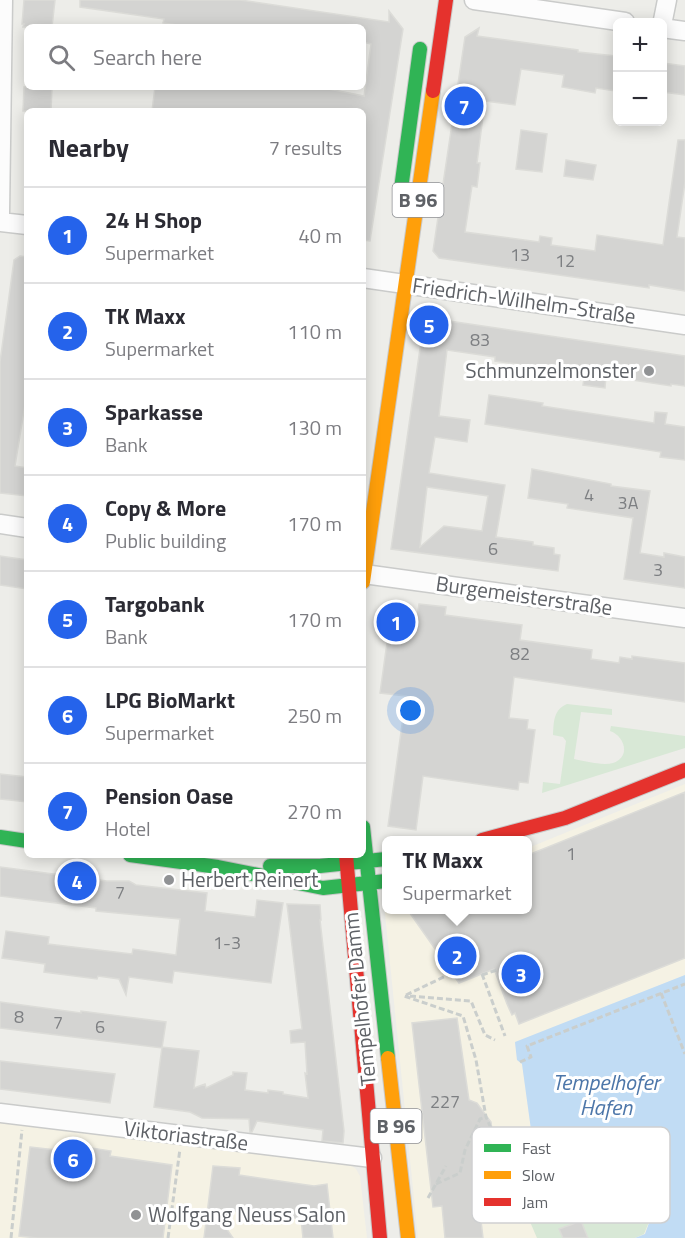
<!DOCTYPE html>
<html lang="en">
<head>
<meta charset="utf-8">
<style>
	body { margin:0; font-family:"Titillium Web",sans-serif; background:#f7f7f7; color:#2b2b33 }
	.controls { position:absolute; right:18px; top:18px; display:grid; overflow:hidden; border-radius:9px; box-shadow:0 3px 15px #0003 }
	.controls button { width:54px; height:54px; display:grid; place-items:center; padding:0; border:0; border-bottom:2px solid #e1e1e2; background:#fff; color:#2b2b33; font:30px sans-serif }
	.you { position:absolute; left:411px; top:711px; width:21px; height:21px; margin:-15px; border:4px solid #fff; border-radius:50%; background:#1a73e8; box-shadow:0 0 0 9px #1a73e833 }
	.badge { display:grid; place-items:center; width:39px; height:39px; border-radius:50%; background:#2563eb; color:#fff; font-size:20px; font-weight:700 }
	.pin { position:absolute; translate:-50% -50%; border:3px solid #fff; box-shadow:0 2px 6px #0006 }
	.popup { position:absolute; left:382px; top:836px; width:150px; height:78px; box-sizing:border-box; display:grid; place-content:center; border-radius:9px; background:#fff; filter:drop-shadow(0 2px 4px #0005); font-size:20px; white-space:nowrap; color:#7c7c81 }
	.popup b { font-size:22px; color:#2b2b33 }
	.popup::after { content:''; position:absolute; left:50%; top:100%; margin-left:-12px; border:12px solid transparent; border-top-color:#fff }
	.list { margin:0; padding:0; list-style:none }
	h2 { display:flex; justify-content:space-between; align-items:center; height:78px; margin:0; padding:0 24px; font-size:26px }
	h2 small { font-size:20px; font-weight:400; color:#7c7c81 }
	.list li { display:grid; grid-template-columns:39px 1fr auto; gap:18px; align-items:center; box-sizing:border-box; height:96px; padding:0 24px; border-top:2px solid #e1e1e2 }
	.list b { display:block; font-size:22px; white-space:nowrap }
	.list p { margin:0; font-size:20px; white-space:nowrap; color:#7c7c81 }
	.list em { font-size:20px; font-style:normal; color:#7c7c81 }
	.icon { flex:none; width:33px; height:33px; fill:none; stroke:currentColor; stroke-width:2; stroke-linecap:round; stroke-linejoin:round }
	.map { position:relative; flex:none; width:685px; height:1238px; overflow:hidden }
	.search { position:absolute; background:#fff; box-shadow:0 3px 15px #0003; left:24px; top:24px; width:342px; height:66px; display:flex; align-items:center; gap:15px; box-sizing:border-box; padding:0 21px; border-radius:9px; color:#7c7c81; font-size:22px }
	.panel { position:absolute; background:#fff; box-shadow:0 3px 15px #0003; left:24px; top:108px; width:342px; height:750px; border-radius:9px }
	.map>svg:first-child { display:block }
</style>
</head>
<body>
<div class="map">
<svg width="685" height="1238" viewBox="0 0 685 1238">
	<rect width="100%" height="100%" fill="#edede9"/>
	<path fill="#f5f2e4" d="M685 784V975L515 1043 517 1059 522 1063 540 1195 542 1198 601 1187 600 1185 619 1179 656 1205 645 1234 635 1238H418L384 904 386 900V910H528V848Z
		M0 1122 352 1166 356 1169 360 1176 367 1238H0Z"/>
	<path fill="#d8e8d6" d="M567 704 612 709V715L581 712 574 759C585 761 602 766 613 763 631 757 625 736 610 731L611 726 685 736V748L542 793 543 782 560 784 566 741 563 737 553 735C554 722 553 710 567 704Z
		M521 1175H525L527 1190 533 1189 537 1199C551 1210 561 1205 576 1201L578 1206 608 1196 606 1184 619 1179 627 1180 653 1193 657 1201 656 1205 644 1234 635 1238H537L528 1217Z"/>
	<path fill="#c1dcf4" d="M685 975V1238H635L645 1234 657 1201C654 1192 630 1178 620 1179 613 1180 607 1183 601 1185V1188C583 1194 555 1212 540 1195L522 1064 517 1060 515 1042Z"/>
	<path fill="#d4d4d2" stroke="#dcdcd8" stroke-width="1.5" fill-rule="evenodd" d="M24 0H55L52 27H23L24 24H22Z
		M80 0H240L389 22V11L403 29 370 241 363 240V111H152L155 87H319L364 96 371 44 363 42V27H191L163 23 164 19 80 7Z
		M479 28 477 36 578 50V52L616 56 618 85 616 84 615 91 596 88 595 93 562 87 564 75 521 69 515 105 485 101 477 163H480L477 187 472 186 465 232 539 242 540 236 552 238 551 245 595 251 597 235 663 245 678 140H685V182L677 237 685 238V291L649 285V288L439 258 433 251 465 37Z
		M663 63 685 66V95L663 92Z
		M24 87H52L51 111H23Z
		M521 130 547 134 542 172 516 169Z
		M566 160 596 165 593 180 564 176Z
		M20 256 27 257V393L15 466 27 468V496L0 493V362L14 260Z
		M429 318 685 356V386L671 384V386L606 376 605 388 583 385 585 371 558 367V370L495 361V357L447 350 439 416 470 420 467 442 435 437 429 473 505 485 496 537 533 542V545L554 548V554L560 555 558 571 391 549 424 321ZM427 487 488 496 482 531 444 526 420 547Z
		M489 395 543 403 542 406 654 423 655 412 667 413 665 424 685 427V460L660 457 661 452 485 424Z
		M532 469 611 484V486L650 491 640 553 664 557V553L685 557V588L624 579 633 518 567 508 568 504 528 498Z
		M0 556 27 560V589L0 585Z
		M419 604 446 607 445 615 522 625 520 640 592 650 591 659 619 663 620 657 632 659V656L685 663V702L514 677 509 718 528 720 527 729 535 730 528 783 519 782 518 790 423 776 416 830 388 826 406 696 380 693 391 614 417 618Z
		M0 774 27 777V802L0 799Z
		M685 792V958L519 1024 515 1013 512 1015 507 1004 494 969 459 983 407 909H528V855Z
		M0 867 107 881H129L136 885 207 893 205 911 255 917 257 900 283 903 271 983 174 971 172 983 129 977 126 995 119 979 98 976 97 979 44 972 45 964 2 958 6 931 49 937 48 944 132 954 133 949 176 955 180 919 96 911V908L0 896Z
		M287 904 320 905 321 920H320L344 1131 343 1143 322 1141 323 1130 257 1121 252 1132H250L249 1119 202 1118 190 1112 154 1107 162 1047 199 1051 194 1088 205 1084 206 1088 233 1075V1072L247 1073 245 1090 268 1093V1090L283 1092V1094L308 1098 305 1073 307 1074 305 1042 291 1043 290 1031 302 1029Z
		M0 1002 81 1013V1011L166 1022 162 1048 0 1028Z
		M457 1018 469 1100 477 1103 491 1122 497 1175 507 1209 480 1212 483 1238H445L442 1206 433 1207 412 1023Z
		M0 1061 115 1074 110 1103 0 1089Z
		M30 1147 91 1154 92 1148 111 1151 110 1156 172 1165 163 1238H37L19 1236Z
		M213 1166 240 1168 239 1175 314 1186 327 1184 333 1238H303L301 1219 228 1210 226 1228 233 1238H204Z
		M581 1221 588 1238H563L559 1229Z"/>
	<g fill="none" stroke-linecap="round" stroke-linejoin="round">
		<g stroke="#cacbca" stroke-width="21">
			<path id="street" d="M474 0 625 22
				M662 25 667 0
				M662 28 685 31
				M0 214 3 0
				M0 222 27 225
				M363 278 685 325
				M0 524 27 528
				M364 574 685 618
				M0 1113 372 1158"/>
		</g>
		<g stroke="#c9c9c9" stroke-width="16">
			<path id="fast" d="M401 189 420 49
				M363 827 388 1058
				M0 837 27 841
				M130 855 218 867 323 888 386 881
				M270 866H320L386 859"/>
		</g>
		<g stroke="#c9c9c9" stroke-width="16">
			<path id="slow" d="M363 582 433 91
				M388 1058 408 1238"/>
		</g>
		<g stroke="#c9c9c9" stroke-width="16">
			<path id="jam" d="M433 91 446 0
				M482 840 565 818 685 770
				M346 855 380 1238"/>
		</g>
		<path stroke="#cacecc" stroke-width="3" stroke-dasharray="6 3" stroke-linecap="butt" d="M452 973 404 996 463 1016 476 1060 486 1117 498 1144 504 1186H512
			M482 974 505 1036
			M482 975 506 967
			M661 993 685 1054
			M410 996 471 1001 485 1035 495 1040
			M520 1062 531 1057 527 1046 685 984
			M475 1129 485 1130
			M492 1130H505
			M436 1184 460 1173 465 1150 480 1119 486 1117
			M428 1198 446 1166
			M11 1238 22 1130
			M168 1238 180 1149"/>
		<use href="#street" stroke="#fcfcfc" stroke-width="18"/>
		<use href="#fast" stroke="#30b455" stroke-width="14"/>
		<use href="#slow" stroke="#ff9f0a" stroke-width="14"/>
		<use href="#jam" stroke="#e5322d" stroke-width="14"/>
	</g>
	<g fill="#909294" stroke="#fff" stroke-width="2">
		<circle cx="649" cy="371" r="6"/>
		<circle cx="169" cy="880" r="6"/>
		<circle cx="136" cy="1215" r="6"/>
	</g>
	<g text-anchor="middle" stroke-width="6" stroke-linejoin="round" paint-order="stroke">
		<g font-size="18" fill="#7d7f82">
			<text x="520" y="261">13</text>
			<text x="565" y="267">12</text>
			<text x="480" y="346">83</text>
			<text x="589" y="501">4</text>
			<text x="628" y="509">3A</text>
			<text x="493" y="555">6</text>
			<text x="658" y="576">3</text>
			<text x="520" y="660">82</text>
			<text x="571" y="860">1</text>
			<text x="120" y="899">7</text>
			<text x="227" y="949">1-3</text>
			<text x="19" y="1023">8</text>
			<text x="58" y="1029">7</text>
			<text x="100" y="1033">6</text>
			<text x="445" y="1108">227</text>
		</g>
		<g fill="#fff" stroke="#8e9094" stroke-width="1.5">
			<rect x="392.5" y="183" width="51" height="34" rx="4.5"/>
			<rect x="370.5" y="1109" width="51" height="34" rx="4.5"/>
		</g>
		<g font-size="20" font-weight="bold" fill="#5e6166">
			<text x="418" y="207">B 96</text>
			<text x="396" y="1133">B 96</text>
		</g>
		<g font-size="21" fill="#5e6166" stroke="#fff">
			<text transform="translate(524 301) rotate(8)" y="7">Friedrich-Wilhelm-Straße</text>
			<text transform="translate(524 596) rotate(8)" y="7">Burgemeisterstraße</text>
			<text transform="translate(360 999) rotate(-96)" y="7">Tempelhofer Damm</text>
			<text transform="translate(186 1136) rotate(7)" y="7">Viktoriastraße</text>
		</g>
		<g font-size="21" fill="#5e6166" stroke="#fff" text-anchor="start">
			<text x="637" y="378" text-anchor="end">Schmunzelmonster</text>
			<text x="181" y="887">Herbert Reinert</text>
			<text x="148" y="1222">Wolfgang Neuss Salon</text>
		</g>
		<g font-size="22" font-style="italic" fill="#4c76a9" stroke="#fff">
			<text x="606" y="1090">Tempelhofer<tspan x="606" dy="25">Hafen</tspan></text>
		</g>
	</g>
	<rect x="472" y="1127" width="198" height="96" rx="9" fill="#fff" stroke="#cfd0d1" stroke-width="1.5"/>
	<rect x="484" y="1144" width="27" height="8" fill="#30b455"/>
	<rect x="484" y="1171" width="27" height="8" fill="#ff9f0a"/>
	<rect x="484" y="1198" width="27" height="8" fill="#e5322d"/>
	<g font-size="16" fill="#5e6166">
		<text x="522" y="1154">Fast</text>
		<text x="522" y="1181">Slow</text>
		<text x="522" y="1208">Jam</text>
	</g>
</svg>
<div class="controls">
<button>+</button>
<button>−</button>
</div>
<div class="you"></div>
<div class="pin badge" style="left:396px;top:622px">1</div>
<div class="pin badge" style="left:457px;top:956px">2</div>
<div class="popup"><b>TK Maxx</b>Supermarket</div>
<div class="pin badge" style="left:521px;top:974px">3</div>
<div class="pin badge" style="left:77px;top:881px">4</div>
<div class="pin badge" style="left:429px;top:325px">5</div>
<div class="pin badge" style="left:73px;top:1159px">6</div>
<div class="pin badge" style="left:464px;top:106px">7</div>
<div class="search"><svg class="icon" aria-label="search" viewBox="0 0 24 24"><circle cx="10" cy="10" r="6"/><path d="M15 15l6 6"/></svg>Search here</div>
<section class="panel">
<h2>Nearby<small>7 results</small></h2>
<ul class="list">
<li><span class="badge">1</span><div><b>24 H Shop</b><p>Supermarket</p></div><em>40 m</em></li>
<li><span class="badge">2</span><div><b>TK Maxx</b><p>Supermarket</p></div><em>110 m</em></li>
<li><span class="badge">3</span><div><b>Sparkasse</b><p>Bank</p></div><em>130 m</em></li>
<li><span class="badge">4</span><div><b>Copy &amp; More</b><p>Public building</p></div><em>170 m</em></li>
<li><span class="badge">5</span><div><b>Targobank</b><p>Bank</p></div><em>170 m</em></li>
<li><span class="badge">6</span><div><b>LPG BioMarkt</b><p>Supermarket</p></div><em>250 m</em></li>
<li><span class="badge">7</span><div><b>Pension Oase</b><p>Hotel</p></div><em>270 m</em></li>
</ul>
</section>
</div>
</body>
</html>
